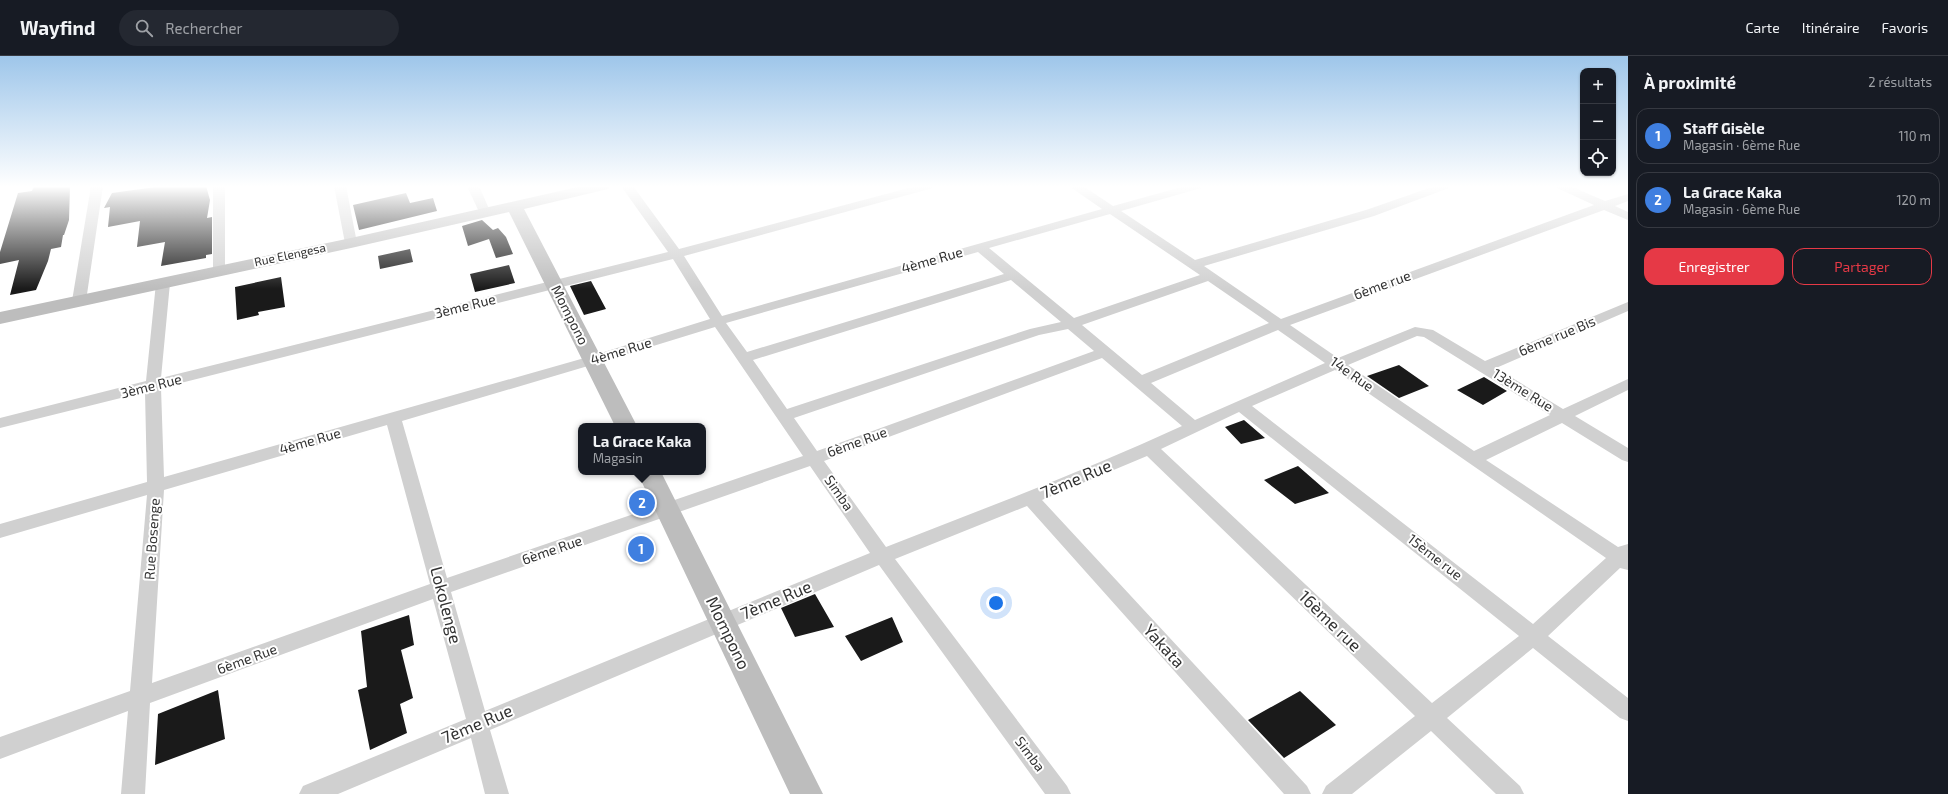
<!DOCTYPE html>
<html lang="fr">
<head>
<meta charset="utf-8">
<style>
	body { margin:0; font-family:"Exo 2",sans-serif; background:#242831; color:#f1f3f6 }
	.controls { position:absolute; right:12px; top:12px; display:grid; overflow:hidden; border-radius:8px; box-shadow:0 1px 3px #0004 }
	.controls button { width:36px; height:36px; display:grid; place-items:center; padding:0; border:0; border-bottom:1px solid #363941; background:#171b24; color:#f1f3f6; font:20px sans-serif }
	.you { position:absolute; left:996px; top:547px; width:14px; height:14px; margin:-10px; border:3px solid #fff; border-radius:50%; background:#1a73e8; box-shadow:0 0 0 6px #1a73e833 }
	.badge { display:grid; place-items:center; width:26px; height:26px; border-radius:50%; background:#e63946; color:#fff; font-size:13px; font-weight:700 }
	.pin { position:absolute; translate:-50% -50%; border:2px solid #fff; box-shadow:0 1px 4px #0006 }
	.popup { position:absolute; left:578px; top:367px; width:128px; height:52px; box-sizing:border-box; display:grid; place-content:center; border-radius:8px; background:#171b24; filter:drop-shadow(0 1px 3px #0005); font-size:13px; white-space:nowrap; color:#9ea1a6 }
	.popup b { font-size:15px; color:#f1f3f6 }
	.popup::after { content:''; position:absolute; left:50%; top:100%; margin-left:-8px; border:8px solid transparent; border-top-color:#171b24 }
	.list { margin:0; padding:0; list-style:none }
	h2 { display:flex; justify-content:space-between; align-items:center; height:52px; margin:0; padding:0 16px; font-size:17px }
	h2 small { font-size:13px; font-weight:400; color:#9ea1a6 }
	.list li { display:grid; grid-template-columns:26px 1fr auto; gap:12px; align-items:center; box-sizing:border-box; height:56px; margin:0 8px 8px; padding:0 8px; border:1px solid #363941; border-radius:12px }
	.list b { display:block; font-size:15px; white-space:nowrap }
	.list p { margin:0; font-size:13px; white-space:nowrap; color:#9ea1a6 }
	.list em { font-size:13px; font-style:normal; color:#9ea1a6 }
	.actions { display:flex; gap:8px; padding:12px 16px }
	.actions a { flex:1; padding:9px 0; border:1px solid #e63946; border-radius:12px; text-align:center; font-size:14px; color:#e63946 }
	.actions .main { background:#e63946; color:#fff }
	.icon { flex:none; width:22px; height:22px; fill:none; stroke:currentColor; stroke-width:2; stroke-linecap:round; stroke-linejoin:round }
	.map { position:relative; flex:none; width:1628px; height:738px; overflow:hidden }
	header { display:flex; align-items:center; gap:24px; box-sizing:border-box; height:56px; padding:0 20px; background:#171b24; border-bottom:1px solid #363941 }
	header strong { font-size:19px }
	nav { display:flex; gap:22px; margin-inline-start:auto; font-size:14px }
	.search { width:280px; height:36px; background:#242831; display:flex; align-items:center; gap:10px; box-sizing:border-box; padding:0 14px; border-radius:22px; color:#9ea1a6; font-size:15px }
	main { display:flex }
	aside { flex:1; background:#171b24 }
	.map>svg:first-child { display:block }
</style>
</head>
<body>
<header>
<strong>Wayfind</strong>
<div class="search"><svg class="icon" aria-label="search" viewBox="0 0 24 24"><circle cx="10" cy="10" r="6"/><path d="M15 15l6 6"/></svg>Rechercher</div>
<nav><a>Carte</a><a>Itinéraire</a><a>Favoris</a></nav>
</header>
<main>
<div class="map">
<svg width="1628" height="738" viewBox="0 0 1628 738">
	<rect width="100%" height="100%" fill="#fff"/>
	<path fill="#1a1a1a" d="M34 130H70L69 164 64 179H63L61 191 51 193 48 205 36 234 10 239 19 204 0 208V196L18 137 32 135Z
		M163 130H206L210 144 207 162 212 161V198L206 199V202L161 210 165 186 137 191 140 165 108 171 110 151 104 152 112 137Z
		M406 137 410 147 433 142 437 155 359 174 353 149Z
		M482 164 493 174 498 172 506 181 513 198 496 202 489 183 468 190 462 170Z
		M410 193 413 206 380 213 378 200Z
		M509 209 515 227 475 236 470 218Z
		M281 221 285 251 258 256 259 259 237 264 235 231Z
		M591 225 606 253 584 259 570 230Z
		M1399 309 1429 330 1399 342 1367 320Z
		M1484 321 1507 335 1483 349 1457 334Z
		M1244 364 1265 382 1241 388 1225 371Z
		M1298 410 1329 437 1295 448 1264 424Z
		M815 538 834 571 795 581 781 552Z
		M409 559 414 589 401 594 413 642 400 648 407 677 370 694 358 634 367 631 361 575Z
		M892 561 903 586 861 605 845 580Z
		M218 634 225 683 155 709 158 658Z
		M1300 635 1336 669 1284 702 1248 664Z"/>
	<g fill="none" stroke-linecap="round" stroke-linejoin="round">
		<path fill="#d0d0d0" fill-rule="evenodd" d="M91 130H103L86 245 84 248H74L72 245Z
			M213 130H225V214L219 218 213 214Z
			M334 130H346L357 187 355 190 351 191 345 187Z
			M467 130H479L490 155 488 158H480Z
			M621 130H633L679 193 916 130H935L933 132 684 200 722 260 1102 153 1069 130H1083L1113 150 1185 130H1203L1201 132 1121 155 1195 204 1366 154 1435 130H1451L1449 132 1374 160 1204 210 1281 263 1594 149 1557 132 1555 130H1570L1605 145 1628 138V145L1615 150 1628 156V164L1604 154 1290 269 1338 302 1415 271 1433 274 1485 305 1628 246V255L1496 312 1563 353 1628 323V334L1575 360 1628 392V406L1622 404 1562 367 1486 404 1618 491 1628 488V514L1620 512 1548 580 1628 642V665L1620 662 1533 592 1447 662 1520 730 1524 738H1496L1431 675 1352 738H1322L1326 730 1415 660 1147 400 1042 444 1307 730 1311 738H1284L1027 450 895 503 1067 730 1071 738H1045L879 509 490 674 509 738H485L471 682 338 738H299L303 730 466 663 433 543 150 647 145 738H121L128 655 0 703V681L130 635 147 439 0 482V468L147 426 145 336 0 372V362L146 325 156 227 158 224H168L170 227 161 322 668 196ZM1110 158 1200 219 1074 262 989 192ZM978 196 1004 218 747 296 726 267ZM673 203 710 263 588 301 164 421 161 332ZM1011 224 1061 266 1030 273 787 353 753 304ZM1208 225 1269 267 1142 319 1082 269ZM715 271 803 400 447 522 402 365 598 307ZM1068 273 1094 295 817 395 794 362 1039 279ZM1278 274 1325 307 1195 364 1151 327ZM1417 280 1424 281 1550 359 1474 395 1348 309ZM1102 302 1182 370C1085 415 985 452 886 491L824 405ZM1335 314 1606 502 1533 568 1252 350ZM1239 356 1519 580 1432 647 1161 393ZM387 369 430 528 152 627 164 434ZM810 410 870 497 485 655 451 536Z"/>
		<path fill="#bdbdbd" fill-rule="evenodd" d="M582 130H610L608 133 524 153 637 370H615L509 156 351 192 0 268V256L351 182Z
			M637 416H661L823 738H790Z"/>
	</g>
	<linearGradient id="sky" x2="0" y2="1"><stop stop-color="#9ec6ea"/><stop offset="0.56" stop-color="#fff"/><stop offset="1" stop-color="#fff" stop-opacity="0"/></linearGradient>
	<rect width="1628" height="233" fill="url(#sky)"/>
	<g text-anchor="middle" stroke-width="4" stroke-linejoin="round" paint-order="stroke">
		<g font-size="12" fill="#333" stroke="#fff">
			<text transform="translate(290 199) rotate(-12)" y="4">Rue Elengesa</text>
		</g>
		<g font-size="14" fill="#333" stroke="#fff">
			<text transform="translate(932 204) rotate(-16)" y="5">4ème Rue</text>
			<text transform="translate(1382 229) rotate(-20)" y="5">6ème rue</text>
			<text transform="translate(465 250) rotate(-14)" y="5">3ème Rue</text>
			<text transform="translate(570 259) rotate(63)" y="5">Mompono</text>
			<text transform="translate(1557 280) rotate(-23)" y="5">6ème rue Bis</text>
			<text transform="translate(621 295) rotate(-17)" y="5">4ème Rue</text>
			<text transform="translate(1352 318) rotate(35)" y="5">14e Rue</text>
			<text transform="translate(151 330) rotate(-14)" y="5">3ème Rue</text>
			<text transform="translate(1523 334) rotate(32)" y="5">13ème Rue</text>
			<text transform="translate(310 385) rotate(-16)" y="5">4ème Rue</text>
			<text transform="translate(857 386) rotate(-20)" y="5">6ème Rue</text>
			<text transform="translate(839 437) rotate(55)" y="5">Simba</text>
			<text transform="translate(152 483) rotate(-86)" y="5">Rue Bosenge</text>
			<text transform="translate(552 494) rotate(-19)" y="5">6ème Rue</text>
			<text transform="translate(1435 501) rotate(38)" y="5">15ème rue</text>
			<text transform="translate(247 603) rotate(-20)" y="5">6ème Rue</text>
			<text transform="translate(1030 698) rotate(53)" y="5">Simba</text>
		</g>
		<g font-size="17" fill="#333" stroke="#fff">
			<text transform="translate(1076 423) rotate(-23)" y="6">7ème Rue</text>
			<text transform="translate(776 544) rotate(-23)" y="6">7ème Rue</text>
			<text transform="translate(446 549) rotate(75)" y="6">Lokolenge</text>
			<text transform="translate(1330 565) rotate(44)" y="6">16ème rue</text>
			<text transform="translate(728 577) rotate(64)" y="6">Mompono</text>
			<text transform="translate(1164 590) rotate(48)" y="6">Yakata</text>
			<text transform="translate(477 668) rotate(-23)" y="6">7ème Rue</text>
		</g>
	</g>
</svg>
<div class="controls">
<button>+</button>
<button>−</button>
<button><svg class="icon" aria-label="locate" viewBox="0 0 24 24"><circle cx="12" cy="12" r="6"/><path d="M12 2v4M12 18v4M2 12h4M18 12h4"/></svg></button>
</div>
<div class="you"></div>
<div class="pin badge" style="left:641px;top:493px;background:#3f7fe0">1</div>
<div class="pin badge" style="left:642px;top:447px;background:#3f7fe0">2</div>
<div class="popup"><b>La Grace Kaka</b>Magasin</div>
</div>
<aside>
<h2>À proximité<small>2 résultats</small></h2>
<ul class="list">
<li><span class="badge" style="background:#3f7fe0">1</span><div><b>Staff Gisèle</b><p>Magasin · 6ème Rue</p></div><em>110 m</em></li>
<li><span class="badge" style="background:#3f7fe0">2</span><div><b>La Grace Kaka</b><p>Magasin · 6ème Rue</p></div><em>120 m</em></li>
</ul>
<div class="actions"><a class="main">Enregistrer</a><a>Partager</a></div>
</aside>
</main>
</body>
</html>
